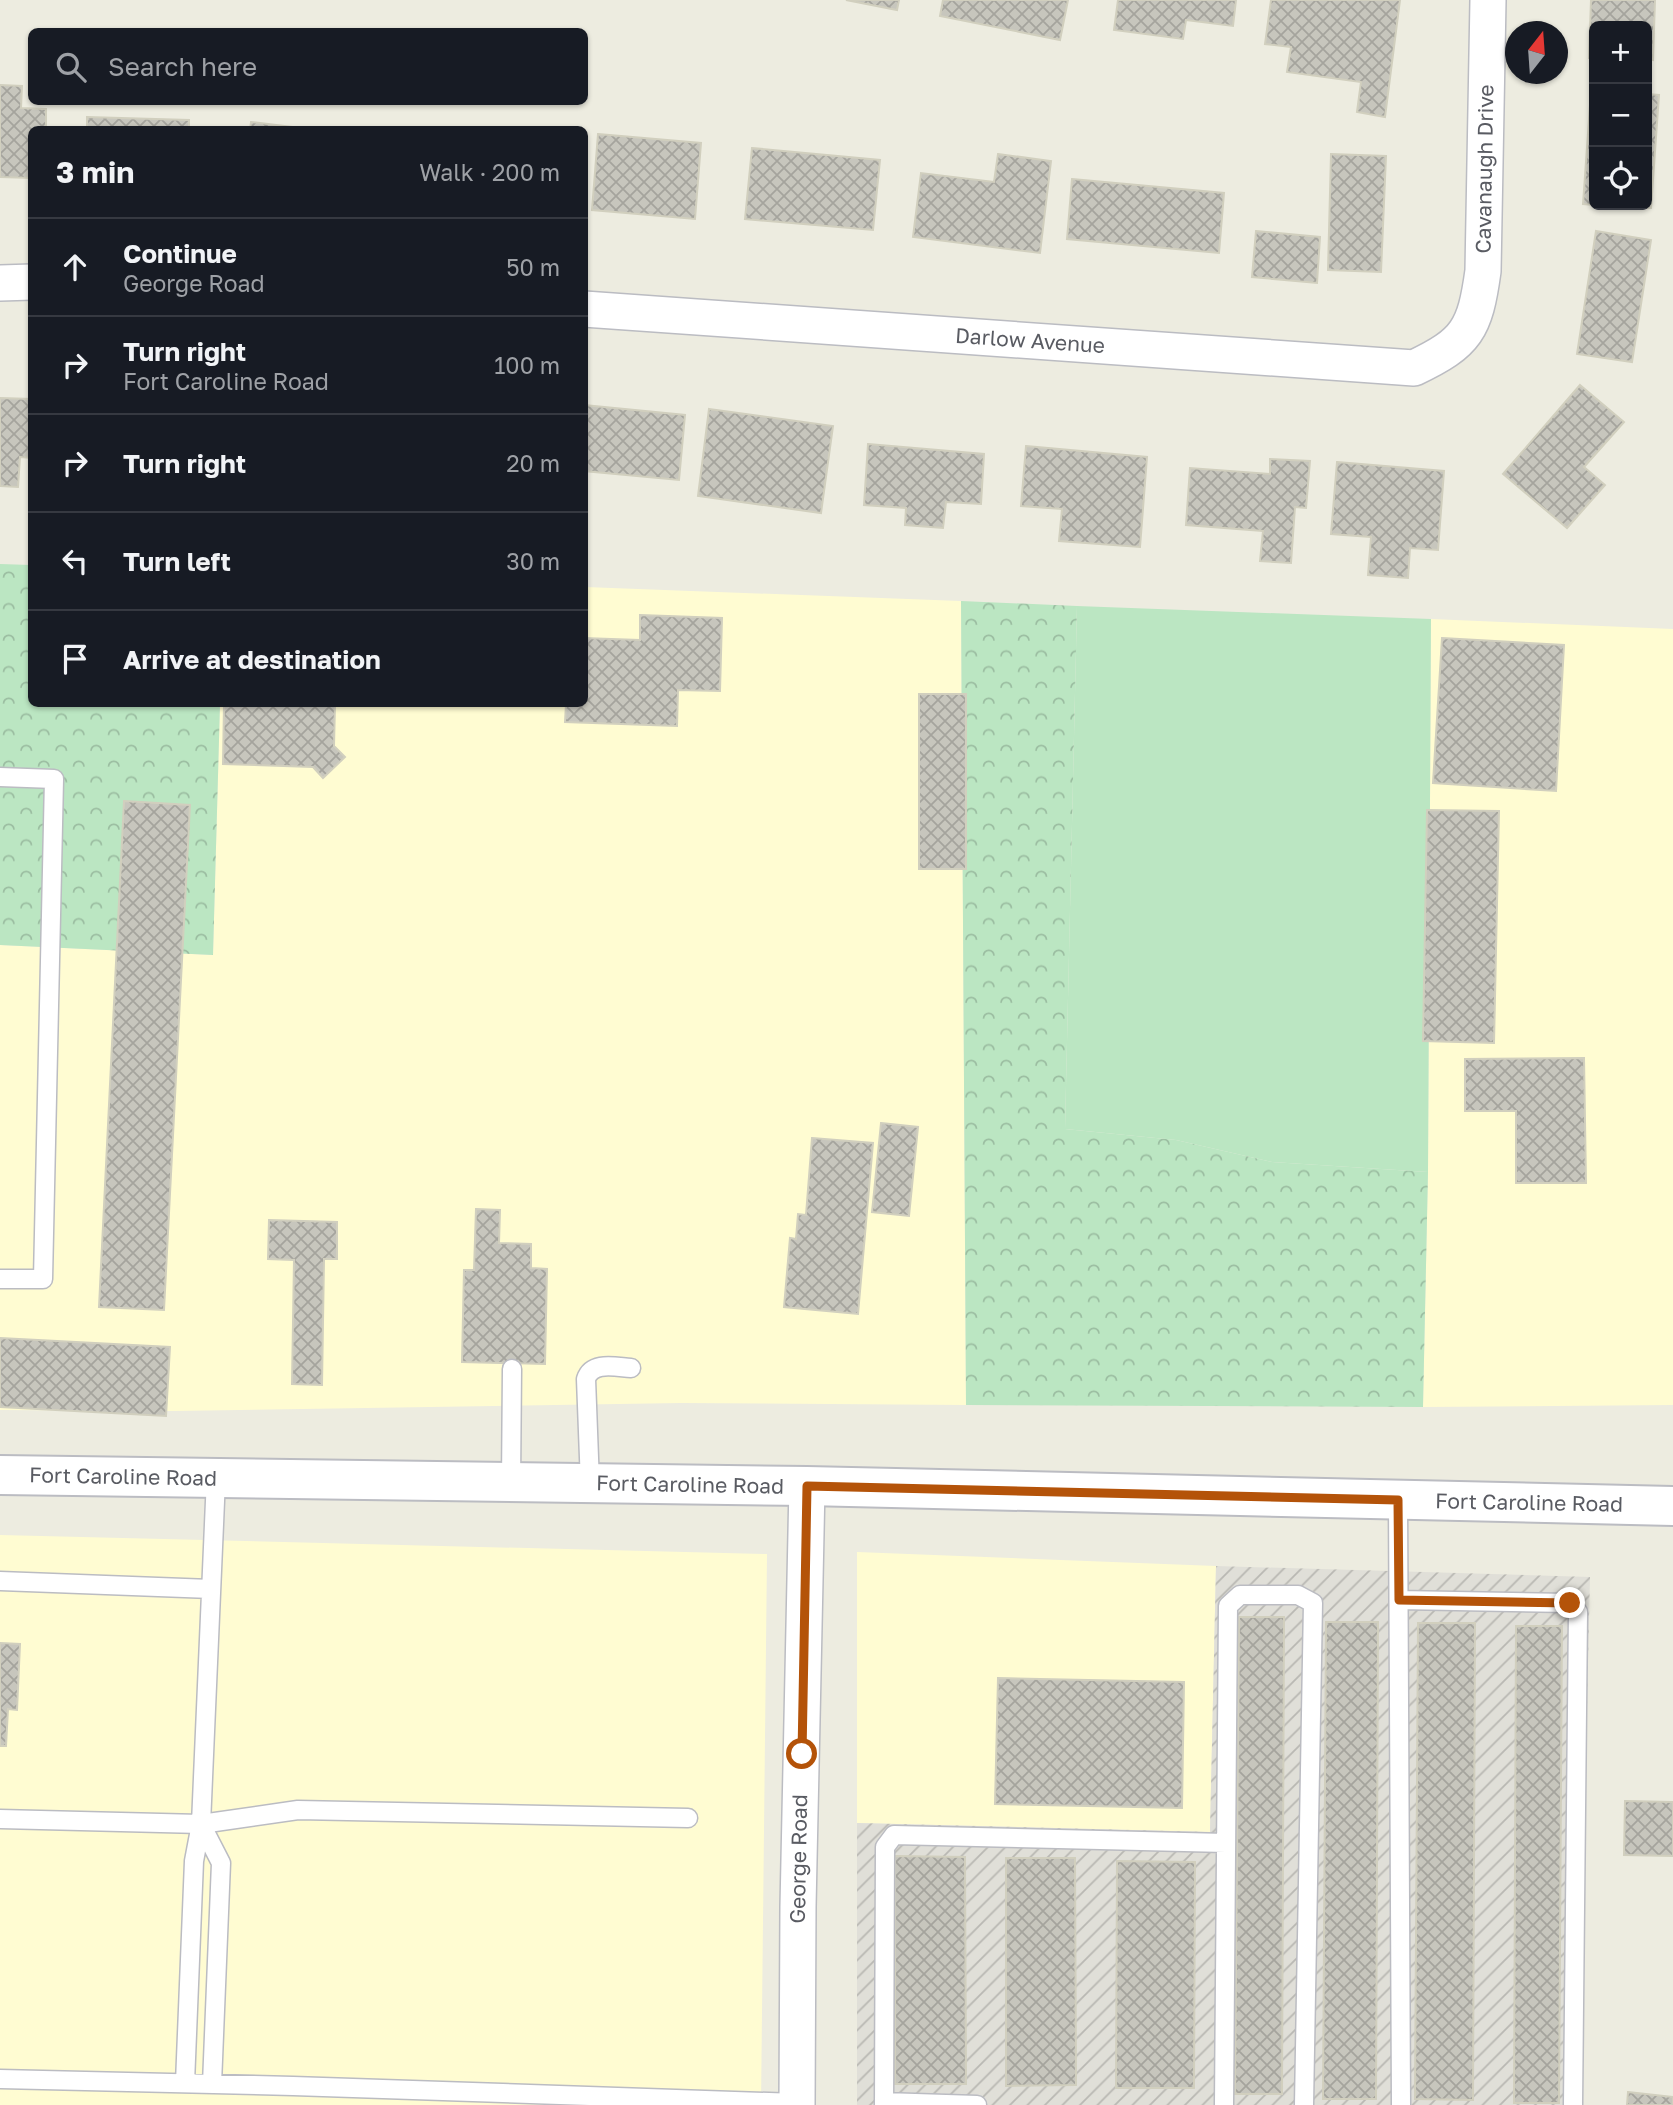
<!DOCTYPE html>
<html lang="en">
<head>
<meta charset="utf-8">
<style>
	body { margin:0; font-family:"Golos Text",sans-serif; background:#20242c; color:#f1f3f6 }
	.controls { position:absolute; right:21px; top:21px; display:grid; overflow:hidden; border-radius:10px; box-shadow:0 2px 5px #0004 }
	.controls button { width:63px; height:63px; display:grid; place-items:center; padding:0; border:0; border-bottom:2px solid #363941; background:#171b24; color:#f1f3f6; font:35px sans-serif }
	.compass { position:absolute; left:1505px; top:21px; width:63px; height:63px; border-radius:50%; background:#171b24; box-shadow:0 2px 5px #0004; rotate:17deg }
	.stop { position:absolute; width:21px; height:21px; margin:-16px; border:5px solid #b45309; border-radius:50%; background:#fff }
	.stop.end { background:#b45309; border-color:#fff; box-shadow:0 2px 7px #0008 }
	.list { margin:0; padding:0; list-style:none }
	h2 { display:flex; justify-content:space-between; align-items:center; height:91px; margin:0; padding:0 28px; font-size:30px }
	h2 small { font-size:23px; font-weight:400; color:#9ea1a6 }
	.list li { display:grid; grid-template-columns:46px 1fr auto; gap:21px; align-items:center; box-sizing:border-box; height:98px; padding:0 28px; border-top:2px solid #363941 }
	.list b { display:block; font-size:26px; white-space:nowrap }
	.list p { margin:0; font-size:23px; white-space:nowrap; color:#9ea1a6 }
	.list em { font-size:23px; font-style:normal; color:#9ea1a6 }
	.icon { flex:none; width:38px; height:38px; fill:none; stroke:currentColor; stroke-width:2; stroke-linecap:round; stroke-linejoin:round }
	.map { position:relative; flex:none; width:1673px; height:2105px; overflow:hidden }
	.search { position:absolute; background:#171b24; box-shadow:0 2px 5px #0004; left:28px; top:28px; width:560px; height:77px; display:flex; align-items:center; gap:18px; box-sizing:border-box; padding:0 24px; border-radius:10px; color:#9ea1a6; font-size:26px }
	.panel { position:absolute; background:#171b24; box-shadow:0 2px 5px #0004; left:28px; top:126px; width:560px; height:581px; border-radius:10px }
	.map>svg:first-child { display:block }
</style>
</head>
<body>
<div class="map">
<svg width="1673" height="2105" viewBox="0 0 1673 2105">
	<defs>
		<pattern id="industrial-furrows" width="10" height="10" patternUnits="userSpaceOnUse" patternTransform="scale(1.75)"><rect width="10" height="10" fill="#e0dfd8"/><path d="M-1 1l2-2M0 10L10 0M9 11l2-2" fill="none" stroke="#b9b8b3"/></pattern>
		<pattern id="forest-crowns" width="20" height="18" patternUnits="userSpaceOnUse" patternTransform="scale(1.75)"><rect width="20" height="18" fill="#bbe6c2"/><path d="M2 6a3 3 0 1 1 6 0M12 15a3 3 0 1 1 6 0" fill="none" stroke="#9bbda1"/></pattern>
		<pattern id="building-cross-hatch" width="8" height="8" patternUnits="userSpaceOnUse" patternTransform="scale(1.75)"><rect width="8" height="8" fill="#c7c6bd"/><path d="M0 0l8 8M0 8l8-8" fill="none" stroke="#a5a49d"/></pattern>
	</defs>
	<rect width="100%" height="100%" fill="#edece0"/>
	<path fill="#fffcd2" d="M585 587 961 601 966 1405 681 1403 174 1411 0 1410V945L213 955 220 704H584Z
		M1431 619 1673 629V1405L1423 1407 1428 1172Z
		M0 1535 767 1554 761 2105H0Z
		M857 1552 1216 1566 1210 1832 857 1823Z"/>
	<path fill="url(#industrial-furrows)" d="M1216 1566 1590 1577 1578 2105H857V1823L1210 1832Z"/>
	<path fill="#bbe6c2" d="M1077 606 1431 619 1428 1172 1272 1162 1176 1140 1065 1129Z"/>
	<path fill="url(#forest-crowns)" d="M0 564 31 565 32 704H220L213 955 0 945Z
		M961 601 1077 606 1065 1129 1176 1140 1272 1162 1428 1172 1423 1407 966 1405Z"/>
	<path fill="url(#building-cross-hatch)" stroke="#d1cfbe" stroke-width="2" d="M846 0H899L897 10Z
		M943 0H1068L1060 40 940 16Z
		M1118 0H1236L1233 26 1186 20 1183 39 1114 30Z
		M1271 0H1400L1385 117 1357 112 1361 82 1287 72 1291 47 1265 44Z
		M1591 0H1655L1653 60 1647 59V26H1594V58H1589Z
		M0 85 22 86 21 108 46 109V130H32V178L0 177Z
		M1591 91H1594V205L1583 204Z
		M1647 94 1659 95 1651 208 1597 205H1647Z
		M87 117 189 120V130H87Z
		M251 122 317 130H250Z
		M598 134 701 143 695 219 592 210Z
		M752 148 880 160 873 230 745 219Z
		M998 154 1051 161 1040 253 913 237 921 173 994 182Z
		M1331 154 1386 156 1381 272 1328 270Z
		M1072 179 1224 193 1219 253 1067 239Z
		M1256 231 1320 237 1317 283 1252 277Z
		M1596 231 1651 240 1632 362 1577 354Z
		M1580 385 1624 422 1584 467 1605 485 1567 528 1503 474Z
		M0 398 32 399V458L20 457 18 487 0 486Z
		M584 405 685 415 679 480 584 471Z
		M709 409 833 426 821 513 698 496Z
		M868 444 984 454 981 504 946 502 943 528 905 525 906 508 864 505Z
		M1026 446 1147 457 1140 547 1059 541 1062 509 1021 506Z
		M1270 459 1310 461 1306 508 1295 507 1291 563 1260 561 1263 531 1186 525 1190 468 1270 474Z
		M1337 462 1444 471 1438 550 1410 548 1408 578 1368 575 1371 537 1331 534Z
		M640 615 722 618 720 691 678 690 677 726 565 722 566 704H584V638L640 640Z
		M1442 638 1564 645 1556 791 1433 783Z
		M919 694H966V869H919Z
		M224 704H335L334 746 345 757 323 778 313 767 223 764Z
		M124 801 190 805 164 1310 99 1307Z
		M1427 810 1499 811 1494 1043 1423 1041Z
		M1584 1058 1586 1183H1516V1111H1465V1059Z
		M881 1123 918 1127 909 1216 872 1212Z
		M812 1138 873 1143 858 1314 784 1307 790 1238 796 1239 798 1214 806 1215Z
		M476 1209 500 1210 499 1243 531 1244V1268L547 1269 545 1364 462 1362 464 1270H474Z
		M269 1220 337 1222V1259H324L322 1385 292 1384 294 1260 268 1259Z
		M0 1338 170 1347 166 1416 0 1407Z
		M1239 1617H1284L1282 2094H1235Z
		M1326 1622H1378L1376 2099H1323Z
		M1418 1623H1475L1473 2100 1415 2099Z
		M1516 1626H1562L1559 2103H1514Z
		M0 1643 20 1644 17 1710 8 1709 6 1746H0Z
		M998 1678 1184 1682 1182 1808 995 1804Z
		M1625 1801 1673 1802V1856L1624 1855Z
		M895 1856 965 1857 966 2084H895Z
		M1006 1858H1075L1076 2085 1006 2086Z
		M1117 1861 1195 1862 1194 2088H1116Z
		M1628 2092 1673 2097V2105H1627Z"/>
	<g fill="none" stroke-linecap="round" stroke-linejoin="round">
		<g stroke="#bbbcc2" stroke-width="21">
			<path id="service" d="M0 777 54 779 43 1279H0
				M511 1482 512 1369
				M590 1484 586 1379C592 1361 615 1367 631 1368
				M1398 1500 1401 2105
				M0 1581 211 1589
				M1399 1600 1570 1603 1578 1612 1573 2105
				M0 1819 201 1824 298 1810 688 1818
				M201 1824 221 1863 212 2084
				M0 2079 293 2086 797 2103
				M185 2083 194 1861 201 1824 216 1478
				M884 2102 977 2105
				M884 2105 885 1847 894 1835 1226 1843
				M1224 2105 1228 1606 1240 1595H1298L1313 1603 1304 2105"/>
		</g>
		<g stroke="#bbbcc2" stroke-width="38">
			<path id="minor" d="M0 283 32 282
				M584 309 1414 368C1467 343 1475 329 1483 271L1488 0
				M797 2105 798 1907 807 1486"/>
		</g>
		<g stroke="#bbbcc2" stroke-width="42">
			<path id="tertiary" d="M0 1475 807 1486 1673 1506"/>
		</g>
		<use href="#service" stroke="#fff" stroke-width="18"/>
		<use href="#minor" stroke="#fff" stroke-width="35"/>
		<use href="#tertiary" stroke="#fff" stroke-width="38"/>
	</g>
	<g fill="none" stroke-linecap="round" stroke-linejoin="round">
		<path stroke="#b45309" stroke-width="9" d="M802 1754 807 1486 1398 1500 1399 1600 1570 1603"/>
	</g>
	<g text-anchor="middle" stroke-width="5" stroke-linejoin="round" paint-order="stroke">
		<g font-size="21" fill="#595b62" stroke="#fff">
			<text transform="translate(1485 169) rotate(-89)" y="7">Cavanaugh Drive</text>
			<text transform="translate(1030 341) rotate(4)" y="7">Darlow Avenue</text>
			<text transform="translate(123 1477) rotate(1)" y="7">Fort Caroline Road</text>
			<text transform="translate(690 1485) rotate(1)" y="7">Fort Caroline Road</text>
			<text transform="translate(1529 1503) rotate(1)" y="7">Fort Caroline Road</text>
			<text transform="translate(799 1859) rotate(-89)" y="7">George Road</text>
		</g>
	</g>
</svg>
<div class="controls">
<button>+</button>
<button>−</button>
<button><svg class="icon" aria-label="locate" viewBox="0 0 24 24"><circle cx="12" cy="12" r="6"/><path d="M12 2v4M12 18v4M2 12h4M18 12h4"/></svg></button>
</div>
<svg class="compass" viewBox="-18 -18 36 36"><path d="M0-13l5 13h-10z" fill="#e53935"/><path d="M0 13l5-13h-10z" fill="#9ea1a6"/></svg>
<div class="stop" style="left:802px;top:1754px"></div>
<div class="stop end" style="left:1570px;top:1603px"></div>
<div class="search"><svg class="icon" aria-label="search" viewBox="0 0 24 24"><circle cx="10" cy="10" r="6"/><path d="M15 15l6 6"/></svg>Search here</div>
<section class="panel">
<h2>3 min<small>Walk · 200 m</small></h2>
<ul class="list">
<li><svg class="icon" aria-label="ahead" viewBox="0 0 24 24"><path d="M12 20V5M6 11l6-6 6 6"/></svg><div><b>Continue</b><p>George Road</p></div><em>50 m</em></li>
<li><svg class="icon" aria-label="right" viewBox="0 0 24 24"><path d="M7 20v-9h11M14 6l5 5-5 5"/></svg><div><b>Turn right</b><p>Fort Caroline Road</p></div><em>100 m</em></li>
<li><svg class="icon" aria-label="right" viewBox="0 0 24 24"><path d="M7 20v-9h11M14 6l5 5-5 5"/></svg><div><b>Turn right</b></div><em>20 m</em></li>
<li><svg class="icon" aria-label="left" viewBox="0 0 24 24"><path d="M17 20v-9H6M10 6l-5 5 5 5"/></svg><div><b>Turn left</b></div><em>30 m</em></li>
<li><svg class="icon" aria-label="arrive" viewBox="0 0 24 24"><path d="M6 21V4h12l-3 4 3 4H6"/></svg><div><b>Arrive at destination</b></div></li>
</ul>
</section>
</div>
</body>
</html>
